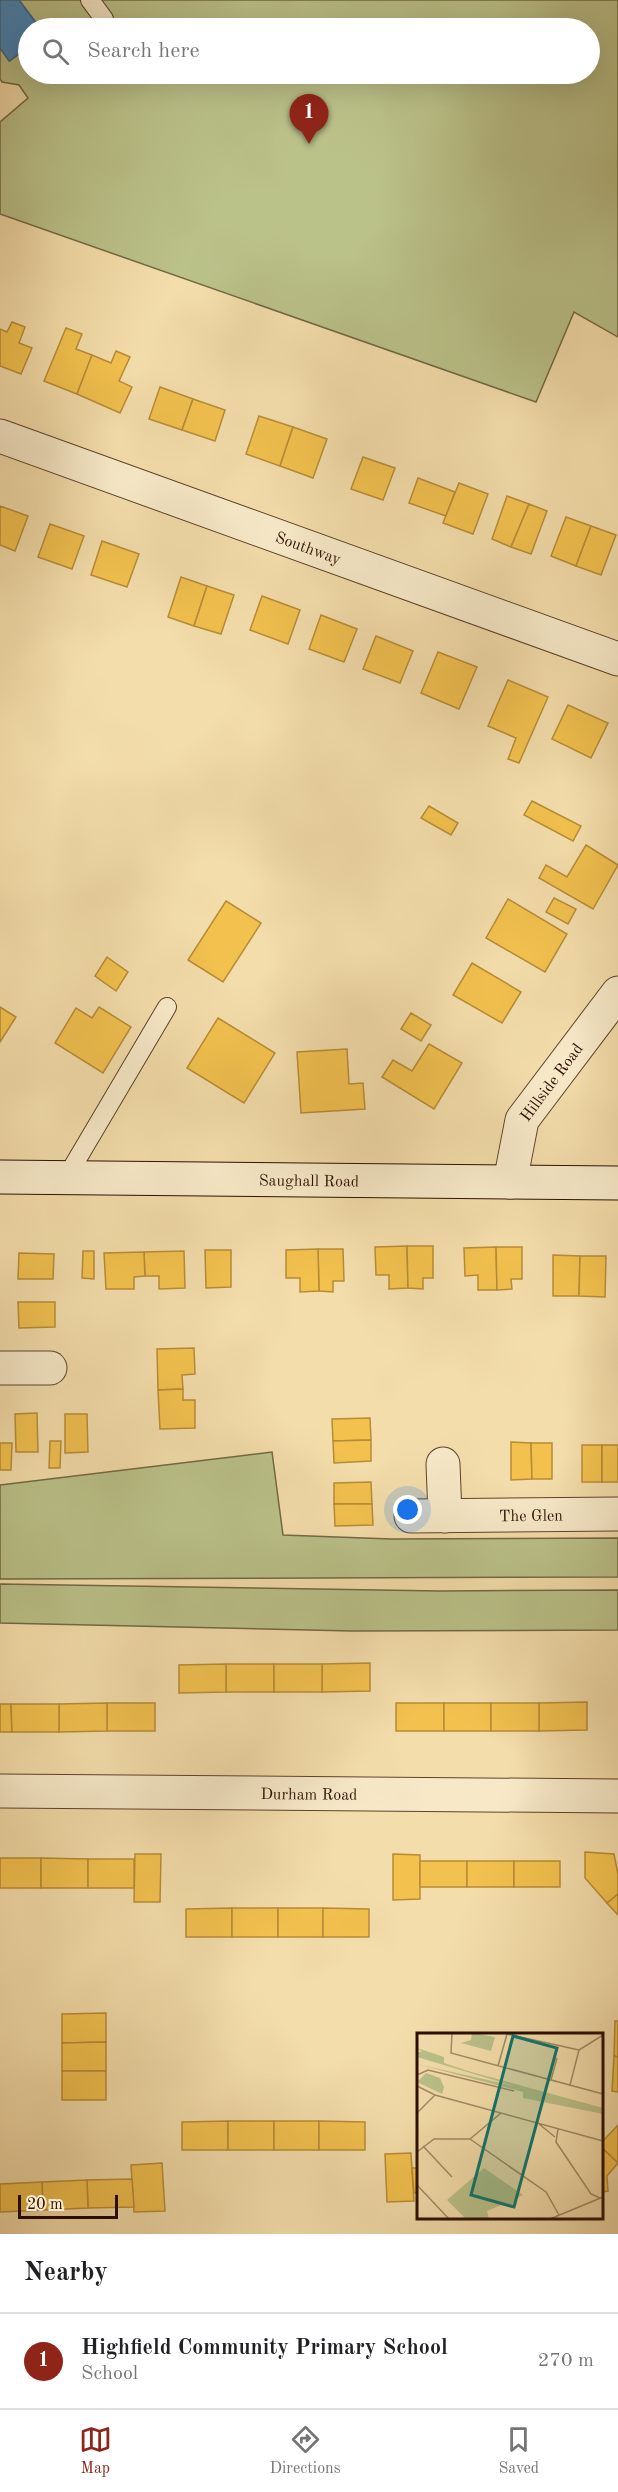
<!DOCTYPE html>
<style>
:root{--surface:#fff;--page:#f6f6f6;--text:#202124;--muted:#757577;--line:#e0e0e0;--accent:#8f2418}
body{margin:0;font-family:"Old Standard TT",serif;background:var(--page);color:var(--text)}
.scale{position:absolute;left:18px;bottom:15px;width:100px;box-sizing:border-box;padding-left:6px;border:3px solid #2c0f00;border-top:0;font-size:16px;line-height:21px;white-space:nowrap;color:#2c0f00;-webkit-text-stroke:4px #f7e9c8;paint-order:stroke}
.you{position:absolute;left:408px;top:1510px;width:21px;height:21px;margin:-15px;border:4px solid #fff;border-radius:50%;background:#1a73e8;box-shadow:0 0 0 9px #1a73e833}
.badge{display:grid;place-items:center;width:39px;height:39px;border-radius:50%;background:var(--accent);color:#fff;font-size:20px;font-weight:700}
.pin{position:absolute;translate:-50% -50px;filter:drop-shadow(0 2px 3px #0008)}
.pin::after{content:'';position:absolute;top:32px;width:21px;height:18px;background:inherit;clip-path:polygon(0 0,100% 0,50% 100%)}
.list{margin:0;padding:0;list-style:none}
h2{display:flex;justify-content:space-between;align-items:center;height:78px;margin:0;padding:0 24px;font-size:26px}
h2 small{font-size:20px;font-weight:400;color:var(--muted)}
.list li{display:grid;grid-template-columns:39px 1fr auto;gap:18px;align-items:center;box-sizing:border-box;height:96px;padding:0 24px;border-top:2px solid var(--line)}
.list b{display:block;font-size:22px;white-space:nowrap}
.list p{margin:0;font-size:20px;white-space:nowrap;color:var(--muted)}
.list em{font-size:20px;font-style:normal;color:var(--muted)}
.icon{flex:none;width:33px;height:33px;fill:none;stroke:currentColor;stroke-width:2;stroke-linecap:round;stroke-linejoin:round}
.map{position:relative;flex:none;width:618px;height:2234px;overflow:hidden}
.search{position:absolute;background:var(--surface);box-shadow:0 6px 24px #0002;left:18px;right:18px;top:18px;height:66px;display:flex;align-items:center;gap:15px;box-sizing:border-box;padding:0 21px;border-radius:33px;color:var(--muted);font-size:22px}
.sheet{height:174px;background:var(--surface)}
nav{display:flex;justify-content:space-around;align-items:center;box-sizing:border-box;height:84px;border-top:2px solid var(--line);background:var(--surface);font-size:16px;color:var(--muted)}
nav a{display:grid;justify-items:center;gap:3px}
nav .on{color:var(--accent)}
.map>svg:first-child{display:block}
</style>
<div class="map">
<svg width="618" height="2234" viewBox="0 0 618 2234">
<rect width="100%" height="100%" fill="#f3ddaa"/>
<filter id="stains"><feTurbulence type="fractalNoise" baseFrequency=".00333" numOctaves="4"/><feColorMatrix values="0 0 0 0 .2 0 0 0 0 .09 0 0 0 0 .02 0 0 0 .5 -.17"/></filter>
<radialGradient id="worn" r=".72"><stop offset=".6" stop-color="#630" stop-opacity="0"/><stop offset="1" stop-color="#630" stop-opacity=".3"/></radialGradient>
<g fill="#bac189" stroke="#736844" stroke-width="1.5">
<path d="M19 0H618V337L574 312 536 402 0 214V122L28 98 19 85 2 82 0 79V48L10 61 28 47V74H590V28H40Z"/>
<path d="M272 1452 283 1535 391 1539 618 1538V1577L0 1579V1485Z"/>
<path d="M0 1584 440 1591 618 1590V1630L352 1631 0 1623Z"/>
</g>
<g fill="#f2c14e" stroke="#b78c37" stroke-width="1.5">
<path d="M12 322 25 327 19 343 32 348 21 374 0 366V329L7 332Z"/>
<path d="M66 328 82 334 76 349 92 355 77 394 44 381Z"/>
<path d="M116 351 130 357 119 381 132 387 120 413 77 394 92 355 111 363Z"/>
<path d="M160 387 193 399 182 430 149 419Z"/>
<path d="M193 399 225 410 215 441 182 430Z"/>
<path d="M259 416 293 427 280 466 246 454Z"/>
<path d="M293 427 327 439 313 478 280 466Z"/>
<path d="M363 457 395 468 383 500 351 489Z"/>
<path d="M418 478 455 492 446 516 409 503Z"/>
<path d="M459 483 488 494 473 534 443 523Z"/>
<path d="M507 496 529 504 511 547 492 539Z"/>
<path d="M529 504 547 511 531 554 511 547Z"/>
<path d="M0 506 28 516 15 551 0 545Z"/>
<path d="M566 517 591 526 576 566 551 556Z"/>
<path d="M50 524 84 536 72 569 38 557Z"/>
<path d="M591 526 616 535 601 575 576 566Z"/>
<path d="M102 541 139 554 127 587 91 575Z"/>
<path d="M181 577 207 586 194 626 168 617Z"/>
<path d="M207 586 234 595 221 634 194 626Z"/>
<path d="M262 596 300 610 288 644 250 630Z"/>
<path d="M321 615 357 629 344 662 309 649Z"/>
<path d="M376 636 413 651 400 683 363 669Z"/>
<path d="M438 652 477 667 459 709 421 693Z"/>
<path d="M508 680 548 697 519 763 508 759 516 738 488 726Z"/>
<path d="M568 705 608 723 591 758 552 739Z"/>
<path d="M532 801 581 826 573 841 524 815Z"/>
<path d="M429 806 458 823 451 835 421 818Z"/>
<path d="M586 845 618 865 593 909 539 878 546 865 567 877Z"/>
<path d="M554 898 576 909 568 924 546 912Z"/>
<path d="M508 899 567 934 545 972 486 938Z"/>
<path d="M226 901 261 923 223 982 188 960Z"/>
<path d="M107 957 128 972 116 991 95 976Z"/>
<path d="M472 963 521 992 502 1023 453 995Z"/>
<path d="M0 1007 16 1017 0 1042Z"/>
<path d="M99 1007 131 1027 103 1073 55 1043 76 1008 92 1018Z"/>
<path d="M411 1013 431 1025 421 1041 401 1029Z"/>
<path d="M218 1018 275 1053 244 1103 187 1068Z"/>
<path d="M429 1044 462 1063 434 1109 382 1077 393 1060 412 1071Z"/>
<path d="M347 1049 349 1084 363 1083 365 1109 301 1113 297 1052Z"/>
<path d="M407 1246 408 1288 389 1289V1275H376L375 1247Z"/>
<path d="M407 1246H433V1278H423V1289L408 1288Z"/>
<path d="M496 1247 497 1290H478V1275L465 1276 464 1248Z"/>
<path d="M496 1247H522V1279H511L512 1289 497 1290Z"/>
<path d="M318 1249H343L344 1281H333V1292L319 1291Z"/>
<path d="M318 1249 319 1291 300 1292V1278H286V1250Z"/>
<path d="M205 1250H231V1287L206 1288Z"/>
<path d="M83 1251H94V1279L82 1278Z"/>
<path d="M184 1251 185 1288 159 1289V1276H145L144 1252Z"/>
<path d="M144 1252 145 1276 134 1277V1289H106L104 1253Z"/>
<path d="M19 1253 54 1254 53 1279H18Z"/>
<path d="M553 1255 580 1256 579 1296H553Z"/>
<path d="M580 1256H606L605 1297 579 1296Z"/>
<path d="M18 1302H55V1327L19 1328Z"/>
<path d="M194 1348 195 1374 182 1375 183 1389 158 1390 157 1349Z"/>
<path d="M183 1389V1400H195V1428L160 1429 158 1390Z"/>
<path d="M37 1413 38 1452H16L15 1414Z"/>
<path d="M65 1414H87L88 1452 65 1453Z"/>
<path d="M370 1418 371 1440 333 1441 332 1419Z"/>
<path d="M371 1440V1461L334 1463 333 1441Z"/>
<path d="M50 1441H61L60 1468H49Z"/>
<path d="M511 1442 531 1443 532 1479 511 1480Z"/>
<path d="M0 1443H12L11 1470H0Z"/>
<path d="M531 1443H552V1479H532Z"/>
<rect x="582" y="1445" width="20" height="37"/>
<rect x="602" y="1445" width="16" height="37"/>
<path d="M371 1482 372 1504H334V1483Z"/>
<path d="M334 1504H372L373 1525 335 1526Z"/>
<path d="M370 1663V1691L322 1692V1664Z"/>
<rect x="226" y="1664" width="48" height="28"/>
<path d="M226 1664V1692L179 1693V1665Z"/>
<rect x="274" y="1664" width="48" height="28"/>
<path d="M587 1702V1730L539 1731V1703Z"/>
<rect x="107" y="1703" width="48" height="28"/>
<path d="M107 1703V1731L59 1732V1704Z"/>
<rect x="396" y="1703" width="48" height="28"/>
<rect x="444" y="1703" width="47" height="28"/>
<rect x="491" y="1703" width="48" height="28"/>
<path d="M0 1704H11L12 1732H0Z"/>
<path d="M11 1704H59V1732H12Z"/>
<path d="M585 1852 614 1854 618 1874V1894L607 1903 585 1878Z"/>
<path d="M135 1854H161L160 1902H134Z"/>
<path d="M393 1854 420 1855V1899L393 1900Z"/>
<rect x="0" y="1858" width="41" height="30"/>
<path d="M41 1858 88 1859V1888H41Z"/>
<rect x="88" y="1859" width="46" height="29"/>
<rect x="420" y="1861" width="47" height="26"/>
<rect x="467" y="1861" width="47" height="26"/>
<rect x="514" y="1861" width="46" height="26"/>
<path d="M618 1894V1915L607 1903Z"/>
<path d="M232 1908V1937H186V1909Z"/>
<rect x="232" y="1908" width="46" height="29"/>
<rect x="278" y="1908" width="45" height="29"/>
<path d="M323 1908 369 1909V1937H323Z"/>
<path d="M106 2013V2042L62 2043V2014Z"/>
<path d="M615 2021H618V2057L614 2056Z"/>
<path d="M106 2042V2071H62V2043Z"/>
<path d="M614 2056 618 2057V2092L612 2091Z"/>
<rect x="62" y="2071" width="44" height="29"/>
<path d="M228 2121V2150H182V2122Z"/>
<rect x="228" y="2121" width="46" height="29"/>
<rect x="274" y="2121" width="45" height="29"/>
<path d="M319 2121 365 2122V2150H319Z"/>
<path d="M618 2125V2163L602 2148V2142Z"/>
<path d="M602 2148 618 2163 607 2176 608 2191 602 2192Z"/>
<path d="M411 2153 414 2201 387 2202 385 2154Z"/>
<path d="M162 2163 165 2211 134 2212 131 2165Z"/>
<path d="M412 2168H418V2193H414Z"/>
<path d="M132 2179 134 2207 88 2208 87 2180Z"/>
<path d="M87 2180 88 2208 43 2210 42 2182Z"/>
<path d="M42 2182 43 2210 0 2212V2184Z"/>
</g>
<path fill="#3f88c5" stroke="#39648a" stroke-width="1.5" d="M0 0H19L40 28H28V47L9 61 0 48Z"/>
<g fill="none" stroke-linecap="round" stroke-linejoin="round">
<g stroke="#5e422a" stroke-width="20">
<g id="lane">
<path d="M90 0 104 19"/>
<path d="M66 1178 167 1007"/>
</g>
</g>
<g stroke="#5e422a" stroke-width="35">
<g id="street">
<path id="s1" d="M0 436 618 659"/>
<path id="s2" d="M510 1182 522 1120 618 993"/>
<path d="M0 1368H50"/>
<path d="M443 1464 445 1516"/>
<path id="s3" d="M411 1516 618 1514"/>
<path id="s4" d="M0 1791 618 1796"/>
</g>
</g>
<g stroke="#2c0f00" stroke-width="35">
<g id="secondary">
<path id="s5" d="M0 1177 618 1183"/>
</g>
</g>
<use href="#lane" stroke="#f7e9c8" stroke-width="18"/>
<use href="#street" stroke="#f7e9c8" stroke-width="33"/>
<use href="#secondary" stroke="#f7e9c8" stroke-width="33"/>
</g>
<g text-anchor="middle" stroke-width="6" stroke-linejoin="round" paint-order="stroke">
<g font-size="16" fill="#2c0f00" stroke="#f7e9c8">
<text dy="6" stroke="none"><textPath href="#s1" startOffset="328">Southway</textPath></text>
<text dy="6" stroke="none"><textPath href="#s2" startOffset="111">Hillside Road</textPath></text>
<text dy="6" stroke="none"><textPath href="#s5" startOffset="309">Saughall Road</textPath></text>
<text dy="6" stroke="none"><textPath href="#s3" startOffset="120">The Glen</textPath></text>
<text dy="6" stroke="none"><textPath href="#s4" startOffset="309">Durham Road</textPath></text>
</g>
</g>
<g transform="translate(417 2033)">
<rect width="186" height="186" fill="#f3ddaa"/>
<path d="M55 0 78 4 74 18 44 10 54 7ZM0 15 27 24V30L51 38 186 75V81L106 65V59L0 31 97 53 0 24V19H5ZM9 40 23 45 27 54 25 61 0 49ZM67 135 106 162 98 166 100 172 95 170 97 175 84 172 70 178 72 186H49L30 167Z" fill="#bac189"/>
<path fill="none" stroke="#a38b66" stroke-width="1.5" d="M35 0 34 20 186 61M90 1 162 17M81 33 90 1M0 42 11 37 97 58M134 47 140 25M153 52 162 17 186 2M0 53 18 62 186 108M0 80 18 62M122 91 138 104M141 96 139 109 174 161 183 165M53 106 129 159 142 182M6 113 35 144M0 119 17 106H53L84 80M0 152 32 186M133 186 186 164"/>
<path fill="#0f766e" fill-opacity="0.15" stroke="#0f766e" stroke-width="3" d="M96 3 140 15 97 174 54 162Z"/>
<rect width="186" height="186" fill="none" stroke="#2c0f00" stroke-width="3"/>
</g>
<rect width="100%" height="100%" filter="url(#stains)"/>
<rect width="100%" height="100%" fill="url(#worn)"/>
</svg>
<div class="scale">20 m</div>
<div class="you"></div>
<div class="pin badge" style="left:309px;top:144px">1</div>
<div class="search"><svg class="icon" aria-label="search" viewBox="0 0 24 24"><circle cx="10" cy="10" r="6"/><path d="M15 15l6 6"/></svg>Search here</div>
</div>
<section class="sheet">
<h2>Nearby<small></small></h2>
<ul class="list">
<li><span class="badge">1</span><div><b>Highfield Community Primary School</b><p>School</p></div><em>270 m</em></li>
</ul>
</section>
<nav>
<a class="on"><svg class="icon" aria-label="map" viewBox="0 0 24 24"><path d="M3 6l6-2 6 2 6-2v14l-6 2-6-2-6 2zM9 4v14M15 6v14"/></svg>Map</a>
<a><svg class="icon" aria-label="directions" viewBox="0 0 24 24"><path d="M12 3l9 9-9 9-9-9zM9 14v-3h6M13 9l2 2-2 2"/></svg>Directions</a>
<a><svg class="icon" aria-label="saved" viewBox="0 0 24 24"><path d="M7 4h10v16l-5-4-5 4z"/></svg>Saved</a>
</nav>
